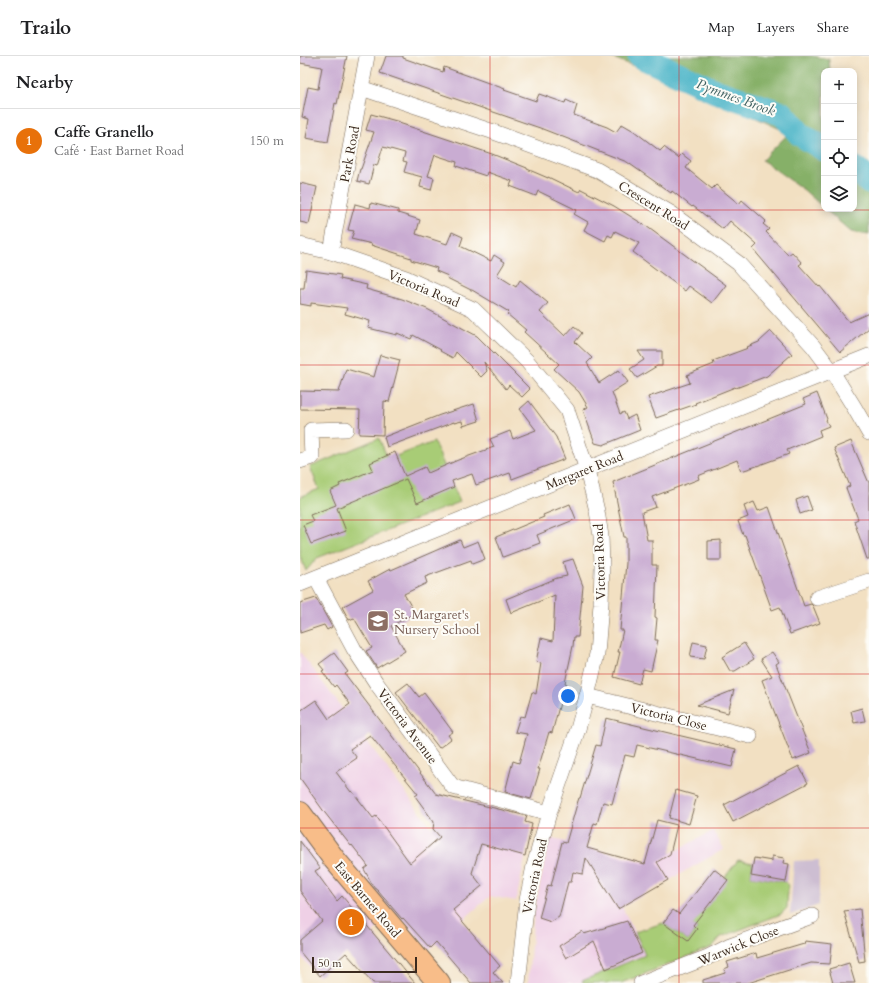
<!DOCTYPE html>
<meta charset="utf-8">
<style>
:root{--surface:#fff;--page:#f6f6f6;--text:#202124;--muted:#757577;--line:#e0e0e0;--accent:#0f766e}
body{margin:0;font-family:Cardo,serif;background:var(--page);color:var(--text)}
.controls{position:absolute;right:12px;top:12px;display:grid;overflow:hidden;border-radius:8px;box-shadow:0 2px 10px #0003}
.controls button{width:36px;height:36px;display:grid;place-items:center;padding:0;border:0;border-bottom:1px solid var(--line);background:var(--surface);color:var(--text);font:20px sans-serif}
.scale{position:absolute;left:12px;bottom:10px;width:105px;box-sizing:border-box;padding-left:4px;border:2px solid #3b2a1e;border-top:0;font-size:11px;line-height:14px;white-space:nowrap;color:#3b2a1e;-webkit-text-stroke:3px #fdfcf7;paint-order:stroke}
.you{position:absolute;left:268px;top:640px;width:14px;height:14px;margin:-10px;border:3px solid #fff;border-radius:50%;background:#1a73e8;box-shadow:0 0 0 6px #1a73e833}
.badge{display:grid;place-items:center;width:26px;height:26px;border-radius:50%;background:var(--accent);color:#fff;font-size:13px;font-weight:700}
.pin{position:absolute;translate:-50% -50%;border:2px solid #fff;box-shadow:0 1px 4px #0006}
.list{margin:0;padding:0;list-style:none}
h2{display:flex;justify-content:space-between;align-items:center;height:52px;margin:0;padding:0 16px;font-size:17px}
h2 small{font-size:13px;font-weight:400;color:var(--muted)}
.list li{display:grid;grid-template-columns:26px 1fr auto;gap:12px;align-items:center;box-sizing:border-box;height:64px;padding:0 16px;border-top:1px solid var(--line)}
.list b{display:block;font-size:15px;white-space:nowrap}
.list p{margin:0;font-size:13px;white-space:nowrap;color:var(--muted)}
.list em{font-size:13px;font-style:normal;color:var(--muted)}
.icon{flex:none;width:22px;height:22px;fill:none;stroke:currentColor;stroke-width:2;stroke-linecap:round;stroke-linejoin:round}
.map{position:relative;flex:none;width:569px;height:927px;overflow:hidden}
header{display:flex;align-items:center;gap:24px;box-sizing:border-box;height:56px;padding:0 20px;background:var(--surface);border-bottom:1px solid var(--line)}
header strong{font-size:19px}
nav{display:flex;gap:22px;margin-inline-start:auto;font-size:14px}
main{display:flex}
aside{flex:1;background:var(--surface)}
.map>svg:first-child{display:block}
</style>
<header>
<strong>Trailo</strong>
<nav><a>Map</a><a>Layers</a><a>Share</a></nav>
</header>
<main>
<aside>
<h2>Nearby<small></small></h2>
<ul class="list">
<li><span class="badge" style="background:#e8710a">1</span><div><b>Caffe Granello</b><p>Café · East Barnet Road</p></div><em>150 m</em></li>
</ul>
</aside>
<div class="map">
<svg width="569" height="927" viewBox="0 0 569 927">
<rect width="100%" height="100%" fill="#fdfcf7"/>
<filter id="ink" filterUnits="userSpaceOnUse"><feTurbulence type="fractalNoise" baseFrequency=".025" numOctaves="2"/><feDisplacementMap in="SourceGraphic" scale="8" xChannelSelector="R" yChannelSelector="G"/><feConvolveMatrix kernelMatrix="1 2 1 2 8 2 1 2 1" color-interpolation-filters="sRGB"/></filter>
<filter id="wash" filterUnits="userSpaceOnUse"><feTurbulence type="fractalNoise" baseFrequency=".012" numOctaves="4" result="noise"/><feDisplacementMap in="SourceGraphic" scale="16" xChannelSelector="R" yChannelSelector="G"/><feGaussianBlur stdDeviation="0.9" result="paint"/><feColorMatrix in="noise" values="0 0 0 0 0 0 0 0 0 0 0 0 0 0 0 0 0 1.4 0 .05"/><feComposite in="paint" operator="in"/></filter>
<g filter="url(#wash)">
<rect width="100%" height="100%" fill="#f2e0c2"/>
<g fill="#efd0e6">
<path d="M0 596 132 772 135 765 228 788 216 845 190 840 129 894 96 857 18 921 0 899Z"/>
<path d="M413 775 424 793 322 851 335 876 345 899 282 925 283 927H228L234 857 250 782 352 807Z"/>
</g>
<path fill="#cdbed2" d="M519 804V849L490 859 494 805Z"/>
<g fill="#a8cc76" stroke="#727b4a">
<path d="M79 382 88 403 134 386 160 446 17 502 6 515 0 500V441L19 433 10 411Z"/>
<path d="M438 804 453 807 451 820 486 826 488 830 487 852 481 858 421 881 412 891 321 927H283L282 925 345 899 335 876 363 867 388 885 397 873 391 868 427 824 425 821Z"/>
</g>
<g fill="#86b067" stroke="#606d42">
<path d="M308 0H512L529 3 530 15H524V152L504 134 462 104 489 77 400 36Z"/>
<path d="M554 105 569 107V179L551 176 525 153H554Z"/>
</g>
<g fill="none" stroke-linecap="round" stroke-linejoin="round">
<g stroke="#49b4c7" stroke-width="25">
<path d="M340 0 415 35 483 58 500 78 524 93"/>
<path d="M554 112 560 116 569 126"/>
</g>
</g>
<g id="blocks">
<g fill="#c9acd2" fill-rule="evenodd">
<path d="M0 0H47L37 48 35 47 28 86 6 82 9 63 2 61 8 31 18 33 22 11 0 7Z"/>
<path d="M86 0H103V2L143 16 144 11 205 33 204 34 236 45 239 38 265 47 266 44 277 49 274 59 307 71 316 76 322 68 334 75 360 95 364 91 378 102 382 98 391 105 386 112 412 133 416 129 439 148 442 144 466 165 463 168 469 173 466 176 488 199 492 196 502 207 499 209 519 231 520 230 549 266 569 257V272L540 296 453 193 457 189 430 165 423 173 393 150 392 151 372 135 371 137 327 106 240 72 80 17Z"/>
<path d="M71 58 100 66 99 67 192 98 227 112V113L248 122V121L279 136 281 133 314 150 346 170 426 229 412 247 389 230 385 235 333 196 339 187 315 175 312 181 308 179 305 185 284 174 288 166 274 158 277 154 238 135 236 140 210 130 212 125 187 116 186 120 156 110 157 106 135 99 128 120 134 122 131 134 120 131 122 121 104 116 107 106 103 105 105 97 83 91 77 110 74 109 69 128 57 125 60 113H61L74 76 66 74Z"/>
<path d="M0 127 17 131 9 168 0 166Z"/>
<path d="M71 147 98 154V157L120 164 116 178 147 188 152 176 163 181 160 190 191 205 194 199 205 206 197 219 216 231 220 224 248 247 240 256 265 280 274 270 282 277 275 286 292 302 287 307 299 327 319 314 328 326 312 336 320 358 324 356 327 363 335 359 340 374 303 389 295 387 283 354 288 351 279 336 254 313 259 308 224 276 226 274 207 258 209 256 172 234H171L147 222 148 220 136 215 137 212 111 204V202L71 189 72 188 51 183 54 175 48 174 55 148 70 152Z"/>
<path d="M6 214 41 219 40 223 67 229 66 233 102 243 127 253 177 280 230 333 222 341 209 329 206 333 184 306 187 315 181 321 156 296 153 302 140 295 141 294 113 279 111 283 97 277V279L68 272 70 265 45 258 47 252 11 247V250L0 248V232H4Z"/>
<path d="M471 275 492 298 467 320 436 332 435 331 395 347 396 348 356 362 348 341 390 327 387 319 414 308 413 305 448 292 447 291 459 286Z"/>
<path d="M338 295H362V310H357L337 322 330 313 344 304Z"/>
<path d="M80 299 100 304 89 346 84 345 83 379 59 378 60 354 0 353V335L39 336 46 313 74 321Z"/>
<path d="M517 337 527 363 526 364 529 370 519 374 521 380 487 394 489 398 454 411 441 415 437 404 398 420 399 423 394 425 352 441 356 451 342 456 347 484H352V509H357L355 561 357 562 355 584H358L351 615 343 613 339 628 314 621 320 596H318L323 574H320L326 507V481H324L313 426 506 348 503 343Z"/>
<path d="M229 345 256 381 265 403 212 423 210 417 176 429 172 418 152 425 154 431 117 447 106 423 37 452 46 475 11 488 3 469 13 465 10 459 36 449 30 435 40 430 39 428 73 414 70 407 95 396 105 420 125 411 128 417 158 404 194 391 190 383 210 375 213 383 236 374 220 353Z"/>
<path d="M174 348 179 365 163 370 162 365 154 367V366L87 391 84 381 140 359Z"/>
<path d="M551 385 569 427V503H567L554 465 558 463 546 432 550 430 534 392Z"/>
<path d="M507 440 512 454 500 458 496 444Z"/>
<path d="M454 446 458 455 469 451 504 550 511 548 513 550 520 567 490 578 480 551 472 554 445 479H443L438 465 448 461 444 450Z"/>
<path d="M270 448 276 463 237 479 240 487 203 501 196 481 244 461 243 459Z"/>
<path d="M160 484 163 491 178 485 185 503 172 508 171 504 125 521 127 527 104 538 115 557 91 570 105 595 77 612 66 595 72 592 54 562 49 564 42 551 73 534 68 525 90 513 91 514Z"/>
<path d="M421 484V504H408V485Z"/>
<path d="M273 503 283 530 278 581H274L273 590 265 627 267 628 264 643H261L252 677 249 676 238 713H240L231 743 205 736 213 705 219 707 227 678 215 676 220 660 225 661 232 636 236 638 241 607 236 606 241 582 253 585 255 539 211 557 206 543 257 522 267 520 263 506Z"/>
<path d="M16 542 32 571 27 574 24 569 0 577V547Z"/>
<path d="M393 586 407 589 404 603 390 601Z"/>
<path d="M444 587 454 603 435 615H430L422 601Z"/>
<path d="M472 596 479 606 476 608 511 697 493 704 462 624 472 620 461 603Z"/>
<path d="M34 597 48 616 45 618 136 738 227 760 225 766 232 768 225 800 181 788 172 817 182 830 153 854 200 910 193 916 203 927H171L136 886 130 892 103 862 102 863 72 828 64 813 68 810 52 789 51 790 25 757 0 722V655L16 644 29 663 50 648 36 629 34 631 22 615 24 614 19 608ZM70 679 118 738 115 740 134 766 133 773 140 781 110 807 76 760 73 762 52 735 51 736 36 716 57 702 50 693Z"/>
<path d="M108 627 119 641 124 637 153 676 148 679 151 683 139 692 96 636Z"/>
<path d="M434 634 428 657 397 649Z"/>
<path d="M562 652 565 665 554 667 551 655Z"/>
<path d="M306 662 436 693 432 711 337 689 334 701 325 699 312 748 303 746 297 768 294 767 287 792 345 808 357 764 377 769 370 798 357 806 368 824 318 853 286 802 283 818 273 816 271 826H268L259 861 251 866 239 862 248 829 251 830 262 786 266 787 277 748 279 742H280L296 689 300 690Z"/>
<path d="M499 710 508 727 433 766 424 749Z"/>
<path d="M376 734 397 740 389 768 369 762Z"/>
<path d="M0 785 20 812 15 815 37 845 42 840 115 927H73L46 897 20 920 0 896V884L22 865 0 835Z"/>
<path d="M472 800 484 802 483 807 489 808 486 826 451 820 454 802 472 805Z"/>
<path d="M414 813 428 824 393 869 397 873 388 885 363 867 373 854 379 858Z"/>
<path d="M560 853 565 905 559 906 544 855Z"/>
<path d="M327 865 342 897 306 913 294 885 266 902 259 890 282 875 284 878Z"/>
<path d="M505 885 532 888 530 908 511 907 448 927H403V924L425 917 424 913 429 911 427 906 456 897 457 902 504 888Z"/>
<path d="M549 907 555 927H533L529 913Z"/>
</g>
</g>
</g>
<g filter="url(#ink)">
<use href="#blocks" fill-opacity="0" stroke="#7b6a57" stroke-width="1"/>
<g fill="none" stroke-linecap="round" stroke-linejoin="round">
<g stroke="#7b6a57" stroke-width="16">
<g id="street">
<path d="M61 32 191 75 297 114 372 158 438 207 513 290 531 314 554 351 569 377"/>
<path d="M0 189 31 196 106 222 173 253 227 305 267 354 287 414 297 455 301 480 302 510 301 548 297 598 287 640 278 673 249 757 234 810 227 844 218 927"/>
<path d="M31 196 67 0"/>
<path d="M0 405 12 401 11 374 46 373"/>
<path d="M16 522 54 593 77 628 153 731 249 757"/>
<path d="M0 528 569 300"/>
<path d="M517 542 569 525"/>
<path d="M287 640 450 680"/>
<path d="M341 927 408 901 430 890 512 860"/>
</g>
</g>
<g stroke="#7b6a57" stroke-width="24">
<path id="primary" d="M0 757 34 803 139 927"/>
</g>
<use href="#street" stroke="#fff" stroke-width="15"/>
<use href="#primary" stroke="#f8bd89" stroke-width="22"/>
</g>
</g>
<path fill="none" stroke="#d62828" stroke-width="1" stroke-opacity="0.55" d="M190 0V927M379 0V927M0 154H569M0 309H569M0 464H569M0 618H569M0 772H569"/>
<defs>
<g id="school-square" transform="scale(1.15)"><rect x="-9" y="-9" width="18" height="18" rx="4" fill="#8d6e63" stroke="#fdfcf7"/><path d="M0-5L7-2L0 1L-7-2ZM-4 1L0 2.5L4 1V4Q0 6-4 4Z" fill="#fff"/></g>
</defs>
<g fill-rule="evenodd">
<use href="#school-square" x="78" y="565"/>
</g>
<g text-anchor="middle" stroke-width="4" stroke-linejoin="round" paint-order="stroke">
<g font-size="13" fill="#3b2a1e" stroke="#fdfcf7">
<text transform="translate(49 98) rotate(-79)" y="5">Park Road</text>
<text transform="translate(354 149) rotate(32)" y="5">Crescent Road</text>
<text transform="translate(124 232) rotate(23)" y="5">Victoria Road</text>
<text transform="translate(284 414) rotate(-22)" y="5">Margaret Road</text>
<text transform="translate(299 506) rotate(-92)" y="5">Victoria Road</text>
<text transform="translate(369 660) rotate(14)" y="5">Victoria Close</text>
<text transform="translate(108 670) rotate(53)" y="5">Victoria Avenue</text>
<text transform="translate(234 820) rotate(-78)" y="5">Victoria Road</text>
<text transform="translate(68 843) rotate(50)" y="5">East Barnet Road</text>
<text transform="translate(438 889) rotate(-22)" y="5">Warwick Close</text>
</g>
<g font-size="13" fill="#785e54" stroke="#fdfcf7" text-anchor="start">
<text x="94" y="563">St. Margaret's<tspan x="94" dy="15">Nursery School</tspan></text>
</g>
<g font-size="14" font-style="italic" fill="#416162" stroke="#fdfcf7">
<text transform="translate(436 41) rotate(20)" y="5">Pymmes Brook</text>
</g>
</g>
</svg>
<div class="controls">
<button>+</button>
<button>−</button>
<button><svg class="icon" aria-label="locate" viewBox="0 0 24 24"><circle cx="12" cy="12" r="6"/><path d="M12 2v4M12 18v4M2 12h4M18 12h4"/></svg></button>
<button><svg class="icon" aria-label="layers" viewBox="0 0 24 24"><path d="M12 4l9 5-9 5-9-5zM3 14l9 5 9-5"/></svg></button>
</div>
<div class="scale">50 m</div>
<div class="you"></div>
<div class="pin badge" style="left:51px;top:866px;background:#e8710a">1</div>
</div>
</main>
